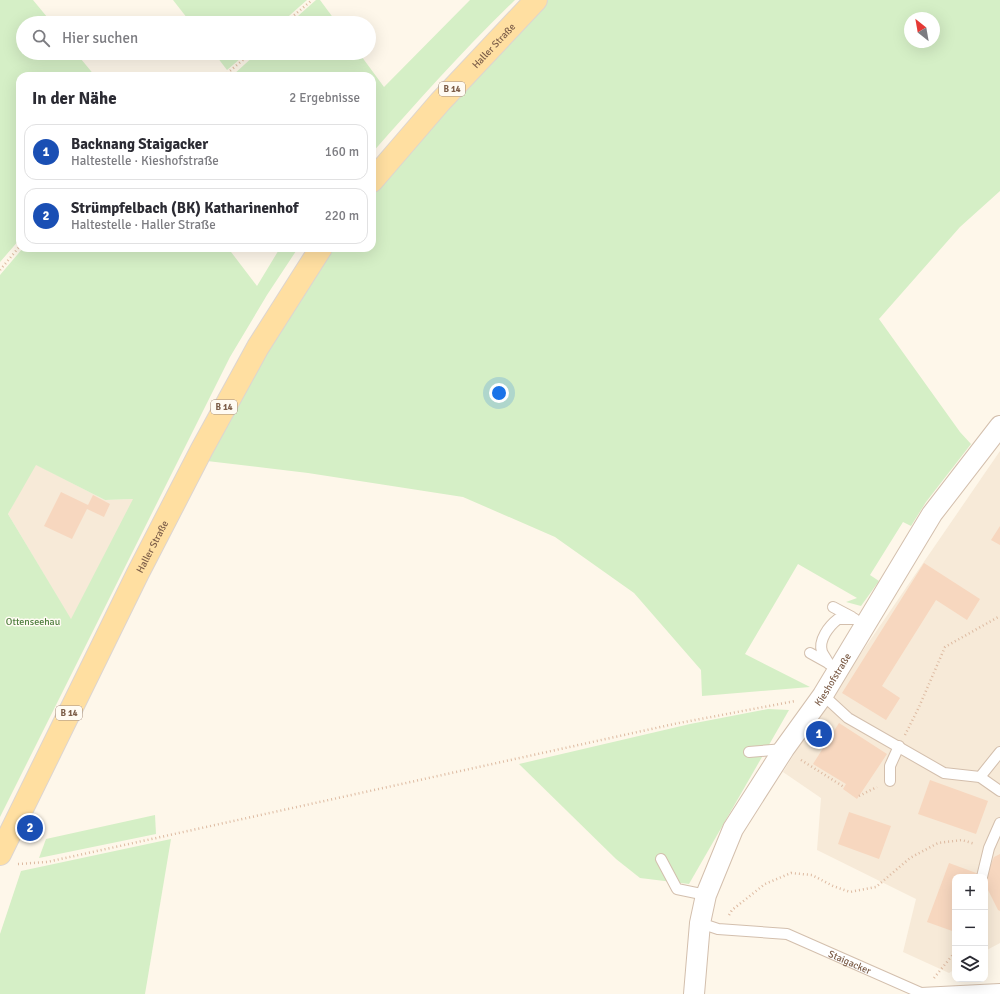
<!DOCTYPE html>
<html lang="de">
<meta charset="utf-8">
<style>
:root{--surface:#fff;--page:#f2f2f3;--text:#2b2b33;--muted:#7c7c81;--line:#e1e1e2;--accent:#854a3b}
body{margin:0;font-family:Signika,sans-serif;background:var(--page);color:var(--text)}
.controls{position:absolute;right:12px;bottom:12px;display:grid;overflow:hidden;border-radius:8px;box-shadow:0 4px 16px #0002}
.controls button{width:36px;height:36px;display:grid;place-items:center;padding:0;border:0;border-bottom:1px solid var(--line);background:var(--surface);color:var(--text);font:20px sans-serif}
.compass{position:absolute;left:904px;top:12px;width:36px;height:36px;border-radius:50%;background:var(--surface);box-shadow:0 4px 16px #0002;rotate:329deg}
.you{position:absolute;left:499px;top:393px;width:14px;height:14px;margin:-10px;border:3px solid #fff;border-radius:50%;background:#1a73e8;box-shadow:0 0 0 6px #1a73e833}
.badge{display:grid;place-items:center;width:26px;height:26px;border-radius:50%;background:var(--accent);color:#fff;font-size:13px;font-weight:700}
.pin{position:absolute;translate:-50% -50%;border:2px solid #fff;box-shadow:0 1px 4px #0006}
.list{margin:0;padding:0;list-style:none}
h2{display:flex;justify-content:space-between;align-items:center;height:52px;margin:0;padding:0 16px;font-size:17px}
h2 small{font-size:13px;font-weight:400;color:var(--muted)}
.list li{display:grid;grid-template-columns:26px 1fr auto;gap:12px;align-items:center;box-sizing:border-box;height:56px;margin:0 8px 8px;padding:0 8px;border:1px solid var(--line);border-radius:12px}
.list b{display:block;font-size:15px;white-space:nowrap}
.list p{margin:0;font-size:13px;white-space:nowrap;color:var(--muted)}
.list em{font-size:13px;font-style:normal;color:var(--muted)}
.icon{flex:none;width:22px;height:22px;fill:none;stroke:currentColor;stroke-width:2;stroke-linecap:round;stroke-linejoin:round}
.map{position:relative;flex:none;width:1000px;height:994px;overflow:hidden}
.search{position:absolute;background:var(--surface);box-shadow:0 4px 16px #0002;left:16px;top:16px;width:360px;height:44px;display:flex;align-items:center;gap:10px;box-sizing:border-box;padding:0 14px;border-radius:22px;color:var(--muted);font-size:15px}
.panel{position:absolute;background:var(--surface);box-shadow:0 4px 16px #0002;left:16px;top:72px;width:360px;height:180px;border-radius:12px}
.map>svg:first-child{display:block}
</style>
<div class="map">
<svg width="1000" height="994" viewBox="0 0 1000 994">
<rect width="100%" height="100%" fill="#fef7ea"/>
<g fill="#f7ead8">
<path d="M1000 451V943L985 951V877H955V969L949 973 903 952 916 899 817 850 821 798 783 772 814 722Z"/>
<path d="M35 464 105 500 134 499 71 620 8 514Z"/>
</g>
<g fill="#d5efc6" fill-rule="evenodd">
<path d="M0 0H33L52 23H23V53H76L95 76H20V239L0 262Z"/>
<path d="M173 0H307L281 23H191Z"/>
<path d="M316 0H320L337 23H290Z"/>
<path d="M470 0H515C465 48 418 101 372 153V76H234L233 75 257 53H359L384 87Z"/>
<path d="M548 0H1000V191L960 227 879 319 960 432 971 444 926 502 911 526 903 522 870 575 879 581 861 606 846 602 857 598 798 564 745 654 810 687 702 696 701 670 634 593 555 537 463 497 308 473 207 461 291 309 333 248H372V196L503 47ZM910 18H934V42H910Z"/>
<path d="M214 53H247L227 70Z"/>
<path d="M23 248H228L257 286 280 248H298L267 295 230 357 0 817V275ZM36 465 105 500 133 499 71 619 8 514Z"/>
<path d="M768 709 789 710 689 884 640 878 616 859 519 764 690 724Z"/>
<path d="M155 815 156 834 39 858 46 839Z"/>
<path d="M171 839 145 994H0V934L21 871Z"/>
</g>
<g fill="#f7d7bf">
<path d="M61 492 88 505 93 495 110 504 104 517 87 509 72 539 44 526Z"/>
<path d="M1000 526V545L991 540Z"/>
<path d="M924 563 980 599 967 620 936 600 882 686 900 698 886 720 842 693Z"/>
<path d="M839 723 887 754 857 799 843 789 846 784 813 764Z"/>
<path d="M930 780 988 801 976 834 918 814Z"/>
<path d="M849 812 891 826 879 859 838 844Z"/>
<path d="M1000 854V911L998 910 985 884V879L994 857Z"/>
<path d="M949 863 979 874 977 877H955V932L927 922Z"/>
</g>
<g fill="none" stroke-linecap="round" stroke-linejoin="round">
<g stroke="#d3bfad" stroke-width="12">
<g id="service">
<path d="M833 607 852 617"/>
<path d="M810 653 828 663"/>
<path d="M829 664C827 660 824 656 822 652 818 640 829 626 838 619H855"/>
<path d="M823 695 848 718 944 773 980 777 1000 791"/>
<path d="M749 752 784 749"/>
<path d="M980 777 1000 752"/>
<path d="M890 781V766L899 746"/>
<path d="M661 859 677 889 706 895"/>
<path d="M982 877 989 848 1000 823"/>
<path id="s1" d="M700 923 718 929 787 934 921 993 1000 989"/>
</g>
</g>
<g stroke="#d3bfad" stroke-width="22">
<g id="minor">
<path id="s2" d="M694 994 700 923 706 895 733 829 784 749 823 695 932 514 1000 426"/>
</g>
</g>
<g stroke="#ddd5d0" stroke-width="24">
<g id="primary">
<path id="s3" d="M372 181 440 102 536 0"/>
<path id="s4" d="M0 854 138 573 202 449 258 347 321 248"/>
</g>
</g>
<g stroke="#ddbaa1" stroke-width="2.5" stroke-dasharray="1 3" stroke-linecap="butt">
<path d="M285 23 312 0"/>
<path d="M224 76 251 53"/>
<path d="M0 270 20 246"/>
<path d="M905 735 919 707 945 647 1000 616"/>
<path d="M801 760 844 787"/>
<path d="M859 796 877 787"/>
<path d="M18 864 47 862 674 724 795 701"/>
<path d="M729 915 732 910 765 884 791 873 812 875 833 886 850 892 876 887 910 858 938 843 962 840 975 844"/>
<path d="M934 978 955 952"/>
</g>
<use href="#service" stroke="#fff" stroke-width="10"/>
<use href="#minor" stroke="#fff" stroke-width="20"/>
<use href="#primary" stroke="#ffdfa1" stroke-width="22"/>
</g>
<g text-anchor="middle" stroke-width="3" stroke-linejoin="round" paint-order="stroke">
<g fill="#fffbf3" stroke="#a48d7c" stroke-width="1">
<rect x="439" y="82" width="26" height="14" rx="3"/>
<rect x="211" y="400" width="26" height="14" rx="3"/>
<rect x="56" y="706" width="26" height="14" rx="3"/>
</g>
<g font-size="9" font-weight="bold" fill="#7d5e49">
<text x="452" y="92">B 14</text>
<text x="224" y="410">B 14</text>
<text x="69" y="716">B 14</text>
</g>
<g font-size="10" fill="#7d5e49" stroke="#fffbf3">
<text dy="4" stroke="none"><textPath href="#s3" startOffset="182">Haller Straße</textPath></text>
<text dy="4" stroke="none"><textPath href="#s4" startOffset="343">Haller Straße</textPath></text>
<text dy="4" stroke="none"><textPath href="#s2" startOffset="351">Kieshofstraße</textPath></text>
<text dy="4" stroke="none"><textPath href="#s1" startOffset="157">Staigacker</textPath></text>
</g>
<g font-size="10" fill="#4e7e3d" stroke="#fffbf3">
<text x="33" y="625">Ottenseehau</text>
</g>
</g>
</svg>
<div class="controls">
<button>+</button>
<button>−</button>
<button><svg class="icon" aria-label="layers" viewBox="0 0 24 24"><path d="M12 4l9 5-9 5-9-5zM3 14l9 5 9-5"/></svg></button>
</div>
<svg class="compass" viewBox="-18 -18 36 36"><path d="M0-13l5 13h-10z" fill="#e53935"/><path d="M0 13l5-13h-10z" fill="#7c7c81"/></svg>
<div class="you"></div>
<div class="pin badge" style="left:819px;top:734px;background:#1a4fb4">1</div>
<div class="pin badge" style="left:30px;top:828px;background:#1a4fb4">2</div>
<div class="search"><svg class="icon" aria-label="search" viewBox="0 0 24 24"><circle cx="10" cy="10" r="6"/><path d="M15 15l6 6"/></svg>Hier suchen</div>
<section class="panel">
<h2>In der Nähe<small>2 Ergebnisse</small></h2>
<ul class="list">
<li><span class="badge" style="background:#1a4fb4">1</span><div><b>Backnang Staigacker</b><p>Haltestelle · Kieshofstraße</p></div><em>160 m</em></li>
<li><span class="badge" style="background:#1a4fb4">2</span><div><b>Strümpfelbach (BK) Katharinenhof</b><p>Haltestelle · Haller Straße</p></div><em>220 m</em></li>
</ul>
</section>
</div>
